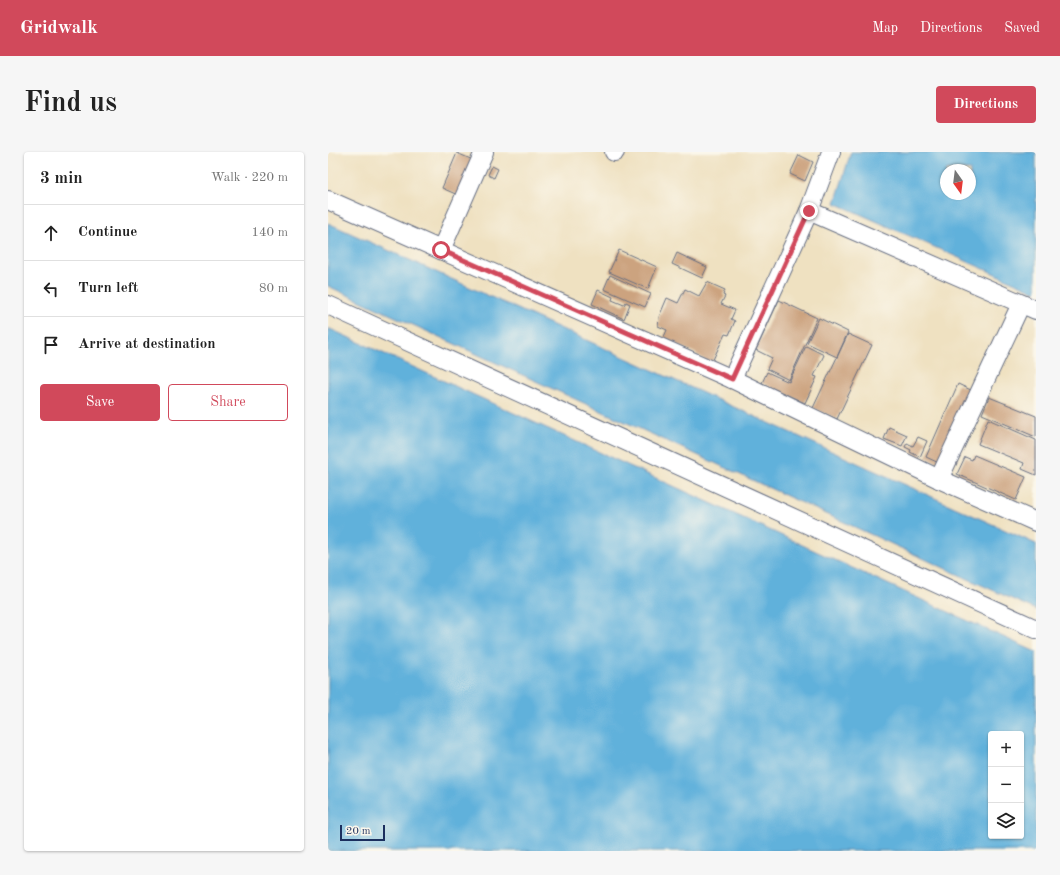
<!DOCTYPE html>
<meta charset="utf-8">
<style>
:root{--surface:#fff;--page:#f6f6f6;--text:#222;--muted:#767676;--line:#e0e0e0;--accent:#d1495b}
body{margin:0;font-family:"Old Standard TT",serif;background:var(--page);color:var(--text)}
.controls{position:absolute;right:12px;bottom:12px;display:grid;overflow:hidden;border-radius:4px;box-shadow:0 1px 3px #0004}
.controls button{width:36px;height:36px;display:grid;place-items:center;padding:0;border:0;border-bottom:1px solid var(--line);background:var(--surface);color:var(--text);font:20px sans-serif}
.compass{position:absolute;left:612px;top:12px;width:36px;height:36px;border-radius:50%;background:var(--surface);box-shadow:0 1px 3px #0004;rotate:166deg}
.scale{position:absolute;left:12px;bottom:10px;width:45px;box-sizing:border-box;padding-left:4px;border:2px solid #1b2f5e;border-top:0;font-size:11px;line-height:14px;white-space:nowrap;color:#1b2f5e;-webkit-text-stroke:3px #fbf7ec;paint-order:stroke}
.stop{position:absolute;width:12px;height:12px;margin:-9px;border:3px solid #d1495b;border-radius:50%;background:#fff}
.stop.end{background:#d1495b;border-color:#fff;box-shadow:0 1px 4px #0008}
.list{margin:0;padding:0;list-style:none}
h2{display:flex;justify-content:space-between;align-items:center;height:52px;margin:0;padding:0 16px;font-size:17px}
h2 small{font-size:13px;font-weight:400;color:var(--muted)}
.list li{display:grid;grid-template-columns:26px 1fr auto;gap:12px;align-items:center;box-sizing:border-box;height:56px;padding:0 16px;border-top:1px solid var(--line)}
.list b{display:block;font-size:15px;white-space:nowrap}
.list em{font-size:13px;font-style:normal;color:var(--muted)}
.actions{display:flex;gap:8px;padding:12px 16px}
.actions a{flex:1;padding:9px 0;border:1px solid var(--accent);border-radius:4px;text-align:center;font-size:14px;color:var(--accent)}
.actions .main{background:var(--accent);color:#fff}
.icon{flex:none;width:22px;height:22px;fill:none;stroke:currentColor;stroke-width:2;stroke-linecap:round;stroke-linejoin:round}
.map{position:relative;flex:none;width:708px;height:699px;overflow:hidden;border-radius:4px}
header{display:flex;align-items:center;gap:24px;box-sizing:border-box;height:56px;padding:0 20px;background:var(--accent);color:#fff}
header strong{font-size:19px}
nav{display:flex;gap:22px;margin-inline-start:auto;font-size:14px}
.intro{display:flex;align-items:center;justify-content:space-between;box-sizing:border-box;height:96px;padding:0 24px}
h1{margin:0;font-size:28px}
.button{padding:10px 18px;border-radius:4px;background:var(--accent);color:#fff;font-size:14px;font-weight:700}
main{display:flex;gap:24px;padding:0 24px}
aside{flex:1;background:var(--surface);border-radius:4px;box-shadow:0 1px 3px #0004}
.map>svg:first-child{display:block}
</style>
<header>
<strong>Gridwalk</strong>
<nav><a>Map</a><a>Directions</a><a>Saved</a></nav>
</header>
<div class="intro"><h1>Find us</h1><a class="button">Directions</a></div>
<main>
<aside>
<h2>3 min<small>Walk · 220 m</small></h2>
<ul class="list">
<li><svg class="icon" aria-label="ahead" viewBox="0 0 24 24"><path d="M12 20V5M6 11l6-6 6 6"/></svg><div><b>Continue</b></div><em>140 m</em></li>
<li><svg class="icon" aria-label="left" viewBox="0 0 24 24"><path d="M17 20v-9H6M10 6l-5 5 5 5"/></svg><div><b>Turn left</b></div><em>80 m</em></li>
<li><svg class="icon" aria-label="arrive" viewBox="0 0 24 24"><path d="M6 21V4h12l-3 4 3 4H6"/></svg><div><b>Arrive at destination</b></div></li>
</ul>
<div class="actions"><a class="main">Save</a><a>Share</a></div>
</aside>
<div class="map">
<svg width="708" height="699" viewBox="0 0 708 699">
<rect width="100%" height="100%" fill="#fbf7ec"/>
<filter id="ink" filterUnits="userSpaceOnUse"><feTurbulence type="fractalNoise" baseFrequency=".025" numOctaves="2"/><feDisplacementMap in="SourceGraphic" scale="8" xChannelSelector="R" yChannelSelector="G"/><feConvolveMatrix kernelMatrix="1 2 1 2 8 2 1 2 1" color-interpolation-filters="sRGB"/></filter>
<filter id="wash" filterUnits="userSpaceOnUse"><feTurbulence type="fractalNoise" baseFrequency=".012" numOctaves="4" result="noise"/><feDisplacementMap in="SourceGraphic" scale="16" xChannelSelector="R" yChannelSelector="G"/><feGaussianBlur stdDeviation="0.9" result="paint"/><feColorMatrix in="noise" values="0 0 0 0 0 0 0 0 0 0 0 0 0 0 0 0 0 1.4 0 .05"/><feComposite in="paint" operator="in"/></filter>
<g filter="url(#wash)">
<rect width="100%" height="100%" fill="#efe1c1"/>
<g fill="#60b1db" stroke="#3e709c" fill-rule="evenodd">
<path d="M523 0H708V140L507 51ZM618 18H642V42H618Z"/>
<path d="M0 71 708 392V458L0 134Z"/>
<path d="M0 176 708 500V699H0ZM663 582H693V684H663Z"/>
</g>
<g id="blocks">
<g fill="#cca37f">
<path d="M129 1 147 9 132 44 114 36Z"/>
<path d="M471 3 485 10 477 29 462 22Z"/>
<path d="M164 14 170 17 166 26 160 23Z"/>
<path d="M291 98 329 115 320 137 281 120Z"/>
<path d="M349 101 379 115 374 126 344 112Z"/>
<path d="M282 123 323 142 317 155 276 137Z"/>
<path d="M379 130 397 138 395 143 397 144 393 152 407 158 403 167 407 169 401 183 397 182 383 212 367 201 335 187 339 178 330 174 331 165 339 146 350 151 357 137 371 144Z"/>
<path d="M270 138 285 145 284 148 296 153 298 150 302 152 296 167 264 152Z"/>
<path d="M451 148 489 166 461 228 439 217 444 206 428 198Z"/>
<path d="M491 166 520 180 509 205 479 191Z"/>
<path d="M520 182 544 193 509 267 485 256Z"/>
<path d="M478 194 496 203 486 224 489 225 477 251 434 231 439 220 461 230Z"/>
<path d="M630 232 645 239 613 312 598 305Z"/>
<path d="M661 245 708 264V285L654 262Z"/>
<path d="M660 267 708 288V323L694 317 696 311 650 292Z"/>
<path d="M561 275 579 283 574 294 556 287Z"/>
<path d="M590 285 599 289 592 305 582 300 583 298 577 295 579 291 585 294Z"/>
<path d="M646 303 698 325 688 348 629 322 637 305 644 308Z"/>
</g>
</g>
</g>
<g filter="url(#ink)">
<use href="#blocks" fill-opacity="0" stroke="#656d81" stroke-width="1"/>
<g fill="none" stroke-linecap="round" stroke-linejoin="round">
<g stroke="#656d81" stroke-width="20">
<g id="minor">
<path d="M286 0H287"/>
<path d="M0 48 404 227 611 327 708 370"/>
<path d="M481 59 708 158"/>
<path d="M113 98 156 0"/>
<path d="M0 153 708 477"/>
<path d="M404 227 481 59 503 0"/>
<path d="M611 327 693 152"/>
</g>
</g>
<use href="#minor" stroke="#fff" stroke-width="18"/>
</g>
</g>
<g fill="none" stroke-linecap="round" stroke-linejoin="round" filter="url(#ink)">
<path stroke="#d1495b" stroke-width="5" d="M113 98 404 227 481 59"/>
</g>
</svg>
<div class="controls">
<button>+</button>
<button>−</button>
<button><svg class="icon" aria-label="layers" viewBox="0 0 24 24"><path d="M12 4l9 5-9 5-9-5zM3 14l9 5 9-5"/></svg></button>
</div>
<svg class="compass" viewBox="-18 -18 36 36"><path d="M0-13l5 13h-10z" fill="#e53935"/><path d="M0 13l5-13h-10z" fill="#767676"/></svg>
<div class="scale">20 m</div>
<div class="stop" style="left:113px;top:98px"></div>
<div class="stop end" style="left:481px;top:59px"></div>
</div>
</main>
